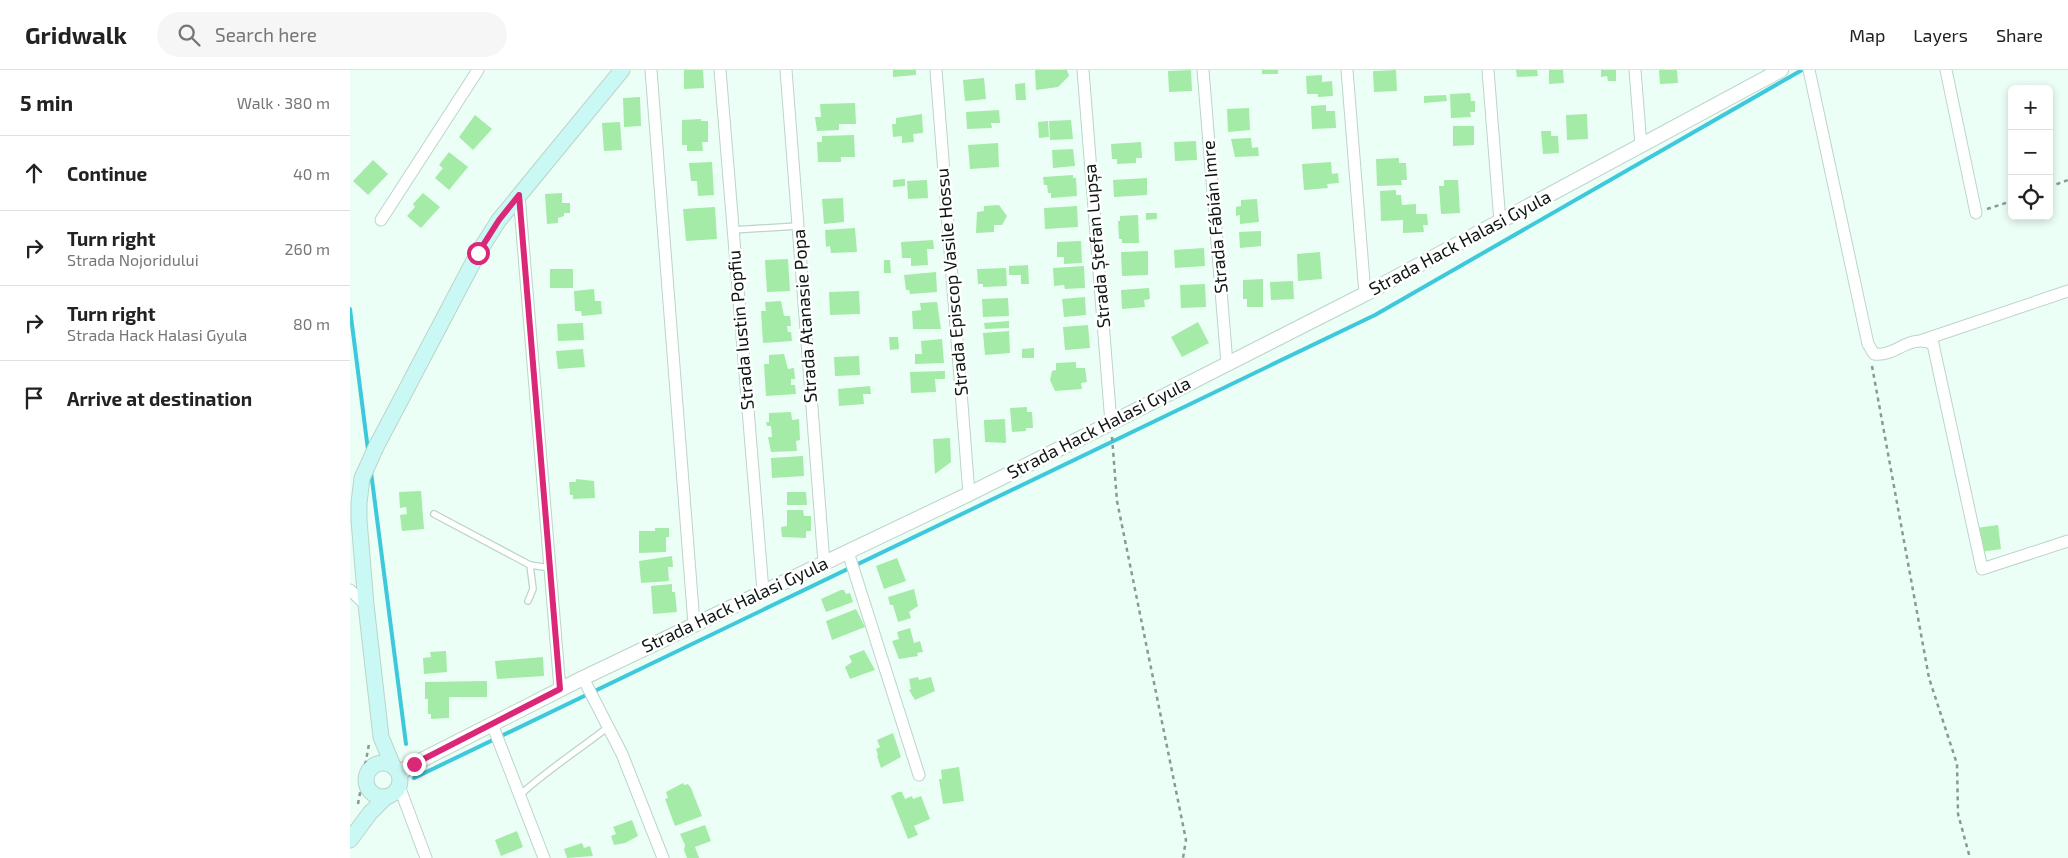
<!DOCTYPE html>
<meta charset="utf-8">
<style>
:root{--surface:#fff;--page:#f6f6f6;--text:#222;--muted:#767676;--line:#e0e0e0}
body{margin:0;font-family:"Exo 2",sans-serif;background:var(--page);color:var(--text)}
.controls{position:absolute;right:15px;top:15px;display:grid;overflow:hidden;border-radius:8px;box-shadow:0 2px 8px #0003}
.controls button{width:45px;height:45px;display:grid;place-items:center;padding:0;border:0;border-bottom:1px solid var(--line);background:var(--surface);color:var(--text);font:25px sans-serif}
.stop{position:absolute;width:15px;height:15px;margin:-11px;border:4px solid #db2777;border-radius:50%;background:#fff}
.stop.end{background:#db2777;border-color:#fff;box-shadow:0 1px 5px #0008}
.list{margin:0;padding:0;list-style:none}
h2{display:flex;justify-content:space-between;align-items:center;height:65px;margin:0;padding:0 20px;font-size:21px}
h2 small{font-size:16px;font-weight:400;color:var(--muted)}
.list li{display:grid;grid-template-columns:32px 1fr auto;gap:15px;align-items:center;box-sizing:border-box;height:75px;padding:0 20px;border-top:1px solid var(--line)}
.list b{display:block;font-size:19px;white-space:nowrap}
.list p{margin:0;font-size:16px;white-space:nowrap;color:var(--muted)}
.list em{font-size:16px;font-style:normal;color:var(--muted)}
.icon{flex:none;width:28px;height:28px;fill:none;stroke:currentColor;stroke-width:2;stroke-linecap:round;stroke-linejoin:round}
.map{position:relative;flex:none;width:1718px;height:788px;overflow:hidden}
header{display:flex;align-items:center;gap:30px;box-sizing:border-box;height:70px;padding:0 25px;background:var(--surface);border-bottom:1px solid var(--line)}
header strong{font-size:24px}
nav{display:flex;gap:28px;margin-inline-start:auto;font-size:18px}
.search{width:350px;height:45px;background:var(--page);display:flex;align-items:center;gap:12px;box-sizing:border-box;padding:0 18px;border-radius:28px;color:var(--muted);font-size:19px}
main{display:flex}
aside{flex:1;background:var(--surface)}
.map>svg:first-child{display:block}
</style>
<header>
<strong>Gridwalk</strong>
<div class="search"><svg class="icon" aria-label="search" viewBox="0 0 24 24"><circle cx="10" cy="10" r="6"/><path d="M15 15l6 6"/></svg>Search here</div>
<nav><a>Map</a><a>Layers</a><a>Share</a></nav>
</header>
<main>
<aside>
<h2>5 min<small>Walk · 380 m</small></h2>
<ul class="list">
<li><svg class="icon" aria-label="ahead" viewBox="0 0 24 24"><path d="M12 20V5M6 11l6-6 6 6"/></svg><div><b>Continue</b></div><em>40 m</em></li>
<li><svg class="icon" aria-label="right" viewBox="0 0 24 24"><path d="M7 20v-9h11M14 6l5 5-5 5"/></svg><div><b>Turn right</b><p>Strada Nojoridului</p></div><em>260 m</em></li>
<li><svg class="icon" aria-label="right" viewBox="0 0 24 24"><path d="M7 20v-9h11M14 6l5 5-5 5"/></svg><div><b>Turn right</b><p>Strada Hack Halasi Gyula</p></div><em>80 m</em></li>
<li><svg class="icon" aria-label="arrive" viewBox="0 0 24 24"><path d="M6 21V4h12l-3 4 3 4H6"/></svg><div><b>Arrive at destination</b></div></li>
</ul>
</aside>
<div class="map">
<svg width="1718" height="788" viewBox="0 0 1718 788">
<rect width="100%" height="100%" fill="#ebfff6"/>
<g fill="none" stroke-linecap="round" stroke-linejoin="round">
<g stroke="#3ec8db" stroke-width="4">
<path d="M0 239 18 380"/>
<path d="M21 402 56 674"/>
<path d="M64 708 1025 245 1452 0"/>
</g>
</g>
<g fill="#a4eba7">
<path d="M334 0H353L354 18 334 19Z"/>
<path d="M543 0H566V5L543 7Z"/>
<path d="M685 0H717L719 6 708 17 686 20Z"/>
<path d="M841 0 842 21 819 22 818 1Z"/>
<rect x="912" y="0" width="16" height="4"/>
<path d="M1046 0 1047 21 1024 22 1023 1Z"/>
<path d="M1166 0H1187L1188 6 1167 7Z"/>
<path d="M1199 0H1213L1214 13 1199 14Z"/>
<path d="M1251 0H1266V11H1258L1257 6 1251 7Z"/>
<path d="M1309 0H1327L1328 13 1310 14Z"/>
<path d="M972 5V12L982 11 983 26 968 27V24H957L956 6Z"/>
<path d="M634 8 636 29 615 31 613 10Z"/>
<path d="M675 13 676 30H666L665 14Z"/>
<path d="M1120 23 1121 31H1125V42H1120L1121 47 1101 48 1100 24Z"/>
<path d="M1096 25 1097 31 1074 33V26Z"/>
<path d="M290 27 291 56 274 57 273 28Z"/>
<path d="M505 33 506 54H489V60L467 61 465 47H471L470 34Z"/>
<path d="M976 35V41H985L986 58 962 59 961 36Z"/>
<path d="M899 38 900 60 878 62 877 39Z"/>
<path d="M649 40 650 53H641L642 58 617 59 616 42Z"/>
<path d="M572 44 573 63 563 64 564 72 552 73V66L543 67 542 54H546V48Z"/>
<path d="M1237 44 1238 69 1217 70 1216 45Z"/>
<path d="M125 45 142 59 123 80 109 67Z"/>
<path d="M351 49V51H358V72H352L353 81H337V75H332V50Z"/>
<path d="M721 50 723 69 700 70 699 51Z"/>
<path d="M698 51 699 67 689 68 688 52Z"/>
<path d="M270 52 272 80 254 81 252 53Z"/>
<path d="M1103 56H1124V75L1103 76Z"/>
<path d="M1191 61H1201V66H1208L1209 83 1193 84Z"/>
<path d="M504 65 505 87H491V92H468L467 72H472V66Z"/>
<path d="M901 68 902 78 908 77 909 86 885 87 881 69Z"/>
<path d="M846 71 847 90 825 91 824 72Z"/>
<path d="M791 72 792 88H786V93L767 94V89H762L761 74Z"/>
<path d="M648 73 649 97 620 99 618 75Z"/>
<path d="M723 79 725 96 703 98 702 80Z"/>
<path d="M99 82 118 97 99 120 85 108 93 98 89 95Z"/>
<path d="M1049 88V93H1056L1057 110H1051L1052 115 1027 116 1026 89Z"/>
<path d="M23 90 38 104 18 125 3 111Z"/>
<path d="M362 92 364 125 348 126 347 111H341L339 93Z"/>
<path d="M981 92 982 104 988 103 989 113 977 114 978 118 954 120 952 94Z"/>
<path d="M723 105V108H726L727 126 701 128V123H698L697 115H694L693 107Z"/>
<path d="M797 108V125L764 127 763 110Z"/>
<path d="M555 109V116L543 117V110Z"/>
<path d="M577 110 578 128 558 129 557 111Z"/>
<path d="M1094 110H1108L1110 143 1091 144 1089 116H1094Z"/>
<path d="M1046 120V125H1051L1052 135 1066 134V144H1077L1078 155H1073L1074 162 1053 163V150L1031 151 1030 121Z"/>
<path d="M73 123 90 137 71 158 57 146 65 137 63 134Z"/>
<path d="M212 123V133H220V143H214V146L208 148V153L197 154 195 124Z"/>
<path d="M493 128 494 152 474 154 472 129Z"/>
<path d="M907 129 909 152 890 154V145L886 146V137L891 136V130Z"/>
<path d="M649 135 657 146 652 155H644V162L626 163 627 142 634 141V136Z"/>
<path d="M727 136 728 157 695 159 694 138Z"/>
<path d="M365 137 367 169 336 171 333 139Z"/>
<path d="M796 143H807V149L796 150Z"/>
<path d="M788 145 789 173H772V169H769L768 151H770V146Z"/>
<path d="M505 158 507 182 481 183 480 176 476 177 475 160Z"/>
<path d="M911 161V176L890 178 889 162Z"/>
<path d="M583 170 584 179H577L578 195 561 196V188H552L551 172Z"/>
<path d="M731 171 732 193 714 194V187H707V172Z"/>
<path d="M854 178 855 196 825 198 824 180Z"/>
<path d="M798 181V205L772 206 771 182Z"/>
<path d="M970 182 972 209 948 211 947 184Z"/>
<path d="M438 189 440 221 417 222 415 190Z"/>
<path d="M534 190H540L541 203H534Z"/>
<path d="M678 195 679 214H671V205H659V196Z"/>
<path d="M734 196 735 218 715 219 714 215 704 216 703 198Z"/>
<path d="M656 198 657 216 633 217V214H628L627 199Z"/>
<rect x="200" y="199" width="23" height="19"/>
<path d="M586 202 587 222 560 224 559 220H556L554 205Z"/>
<path d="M913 209V237H897V229H893V210Z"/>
<path d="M943 211 944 229 921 230 920 212Z"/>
<path d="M855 214 856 237 831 238 830 215Z"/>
<path d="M799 218 800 229 794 230 795 237 772 239 771 220Z"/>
<path d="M244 219 245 231H251L252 244 232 246 231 241H225L224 221Z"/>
<path d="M509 221 510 244 480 245 479 222Z"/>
<path d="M735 227 736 245 714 247 712 229Z"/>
<path d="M658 228 659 246 633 247 632 229Z"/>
<path d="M431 231 434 246H440L441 256H437L438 262H441L442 271 413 273 411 241H416L415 232Z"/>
<path d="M587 232 591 259H563L562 241 571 240 570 233Z"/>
<path d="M659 251V258L635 259 634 253Z"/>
<path d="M848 252 859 273 832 287 821 267Z"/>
<path d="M233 253 234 270 208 271 207 254Z"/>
<path d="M738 255 740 278 715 280 713 257Z"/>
<path d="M659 261 660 283 635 285 633 263Z"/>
<path d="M539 267H548L549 279 540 280Z"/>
<path d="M592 269 594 293 565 294V284H572L571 271Z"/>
<path d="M684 278V288H672V279Z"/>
<path d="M233 279 235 297 208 299 206 281Z"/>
<path d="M434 284 438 299 444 298 445 309H441V315H445L446 324 416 326 414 294H419V285Z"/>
<path d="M509 286 510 305 485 306 484 287Z"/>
<path d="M726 292V298H735L737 312 731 313 732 319 705 321 700 310 702 301 706 300V293Z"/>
<path d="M595 301V309H585L586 322 561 323 560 302Z"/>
<path d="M520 316 521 324H513L514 334 489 336 488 319Z"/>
<path d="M677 337V342H682L683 358H676V361L662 362 660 338Z"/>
<path d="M441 342 442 350 449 349 450 370 446 371 447 381 421 382 418 367H422L421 356H417L416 352H419V343Z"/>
<path d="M655 349 656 373 635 372 634 350Z"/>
<path d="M600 368 601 392 585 404 583 369Z"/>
<path d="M453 386 454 406 422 408 421 388Z"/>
<path d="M226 409 244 411 245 428 223 429V425H220L219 412H226Z"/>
<path d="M71 421 74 459 52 461 50 445 57 444 56 437 50 438 49 422Z"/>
<path d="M437 422H456L457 435H437Z"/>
<path d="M437 440H453L454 446H461V461H456V468L432 467 431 457 437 456Z"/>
<path d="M1648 455 1651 479 1630 482 1626 458Z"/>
<path d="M305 458H319V467H316V482L289 483V461H305Z"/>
<path d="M322 486 323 497H318L319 511 291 513 289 491Z"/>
<path d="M547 488 556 511 534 519 526 496Z"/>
<path d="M322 514V522H325L327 542 303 544 301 516Z"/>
<path d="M564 519 568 536 559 542 561 548 548 552 543 535H540L538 527Z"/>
<path d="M491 520H494L496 524 500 523 503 532 476 542 471 529Z"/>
<path d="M506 539 515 557 482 570 476 551Z"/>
<path d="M560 558 564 573 570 571 573 582 567 583 568 586 549 589 542 571 549 569 547 562Z"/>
<path d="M514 580 525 600 500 609 495 597 502 592 499 586Z"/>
<path d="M96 581 97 602 74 604 73 588 81 587 80 582Z"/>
<path d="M193 587 194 606 147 609 145 591Z"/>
<path d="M568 607 569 610 581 607 585 621 565 630 559 620 561 619 559 609Z"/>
<path d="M137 611V627H99V648L81 649V644H78V629H75V612Z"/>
<path d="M543 663 551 687 531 698 527 686 528 685 526 679 530 677 527 670Z"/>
<path d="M609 697 614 731 593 734 589 709H592L591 700Z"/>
<path d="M333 713 334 715 338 714 341 718 352 746 325 756 315 729 318 728 316 722Z"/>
<path d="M548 722H552L555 729 562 726 563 729 571 726 580 749 564 756 568 765 558 769 541 726Z"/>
<path d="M282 750 288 766 275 773 264 775 261 766 266 764 263 757Z"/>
<path d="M355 755 361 771 345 777 349 788H337L334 780 335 775 330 764Z"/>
<path d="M167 761 173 777 151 786 145 770Z"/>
<path d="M232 773 234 778 240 776 243 786 217 788 214 779Z"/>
</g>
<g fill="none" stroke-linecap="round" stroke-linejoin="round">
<g stroke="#bcd4c9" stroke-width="8">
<g id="service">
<path d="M383 160 448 156"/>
<path d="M84 444 180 495 200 498"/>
<path d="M178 531 183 519 180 495"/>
<path d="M170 725C197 700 229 680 258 657"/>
</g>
</g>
<g stroke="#bcd4c9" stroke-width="13">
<g id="minor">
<path d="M301 0 344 554"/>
<path d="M370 0 413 521"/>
<path d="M436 0 474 493"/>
<path d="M586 0 619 424"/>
<path d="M733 0 761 353"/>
<path d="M853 0 877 294"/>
<path d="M997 0 1015 224"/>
<path d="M1138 0 1150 152"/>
<path d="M1285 0 1291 76"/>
<path d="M1459 0 1518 274 1524 284C1547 287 1558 263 1583 274L1632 499 1718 471"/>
<path d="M1596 0 1626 143"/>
<path d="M169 125 210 619"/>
<path d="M31 150 128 0"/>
<path d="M1573 270 1718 221"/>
<path d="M498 482 569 705"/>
<path d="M0 520 16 535"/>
<path d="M233 608 272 684 313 788"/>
<path d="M142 654 194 788"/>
<path d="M49 716 76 788"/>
</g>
</g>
<g stroke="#bcd4c9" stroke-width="16">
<path id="tertiary" d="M49 705 58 697 233 608 619 424 761 353 1015 224 1431 0"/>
</g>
<g stroke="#bcd4c9" stroke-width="17">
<g id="secondary">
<circle cx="33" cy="710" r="17"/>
<path d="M43 696 31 667 16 535 9 450V433L12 408 27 375 128 183 149 150 272 0"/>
<path d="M0 770 20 743 36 727"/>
</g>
</g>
<g stroke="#8a9992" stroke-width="2.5" stroke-dasharray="4 4" stroke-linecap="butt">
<path d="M1699 117 1718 110"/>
<path d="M1637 139 1662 131"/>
<path d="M1522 296 1579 608 1607 694 1608 744 1620 788"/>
<path d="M762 367 767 431 836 770 833 788"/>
<path d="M8 734 19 674"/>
</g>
<use href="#service" stroke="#fff" stroke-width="5.5"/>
<use href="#minor" stroke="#fff" stroke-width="11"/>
<use href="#tertiary" stroke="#fff" stroke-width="14"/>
<use href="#secondary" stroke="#caf9f5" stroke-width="15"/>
</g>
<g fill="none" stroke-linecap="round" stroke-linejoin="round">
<path stroke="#db2777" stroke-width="6" d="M64 694 210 619 169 125 149 150 128 183"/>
</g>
<g text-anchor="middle" stroke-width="5" stroke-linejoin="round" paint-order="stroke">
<g font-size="18" fill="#0e1713" stroke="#fff">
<text transform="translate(865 147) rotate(-95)" y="6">Strada Fábián Imre</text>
<text transform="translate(1110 173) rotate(-28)" y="6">Strada Hack Halasi Gyula</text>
<text transform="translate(747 176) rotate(-95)" y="6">Strada Ștefan Lupșa</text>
<text transform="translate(602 212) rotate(-95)" y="6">Strada Episcop Vasile Hossu</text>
<text transform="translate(455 246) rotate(-94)" y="6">Strada Atanasie Popa</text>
<text transform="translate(391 260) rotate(-95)" y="6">Strada Iustin Popfiu</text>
<text transform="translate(749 358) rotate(-27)" y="6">Strada Hack Halasi Gyula</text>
<text transform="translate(385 535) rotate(-25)" y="6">Strada Hack Halasi Gyula</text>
</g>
</g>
</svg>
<div class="controls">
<button>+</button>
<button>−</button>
<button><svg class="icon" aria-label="locate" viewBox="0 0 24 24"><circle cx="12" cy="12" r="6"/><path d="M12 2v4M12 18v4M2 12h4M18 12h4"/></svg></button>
</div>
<div class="stop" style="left:128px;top:183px"></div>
<div class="stop end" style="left:64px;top:694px"></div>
</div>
</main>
